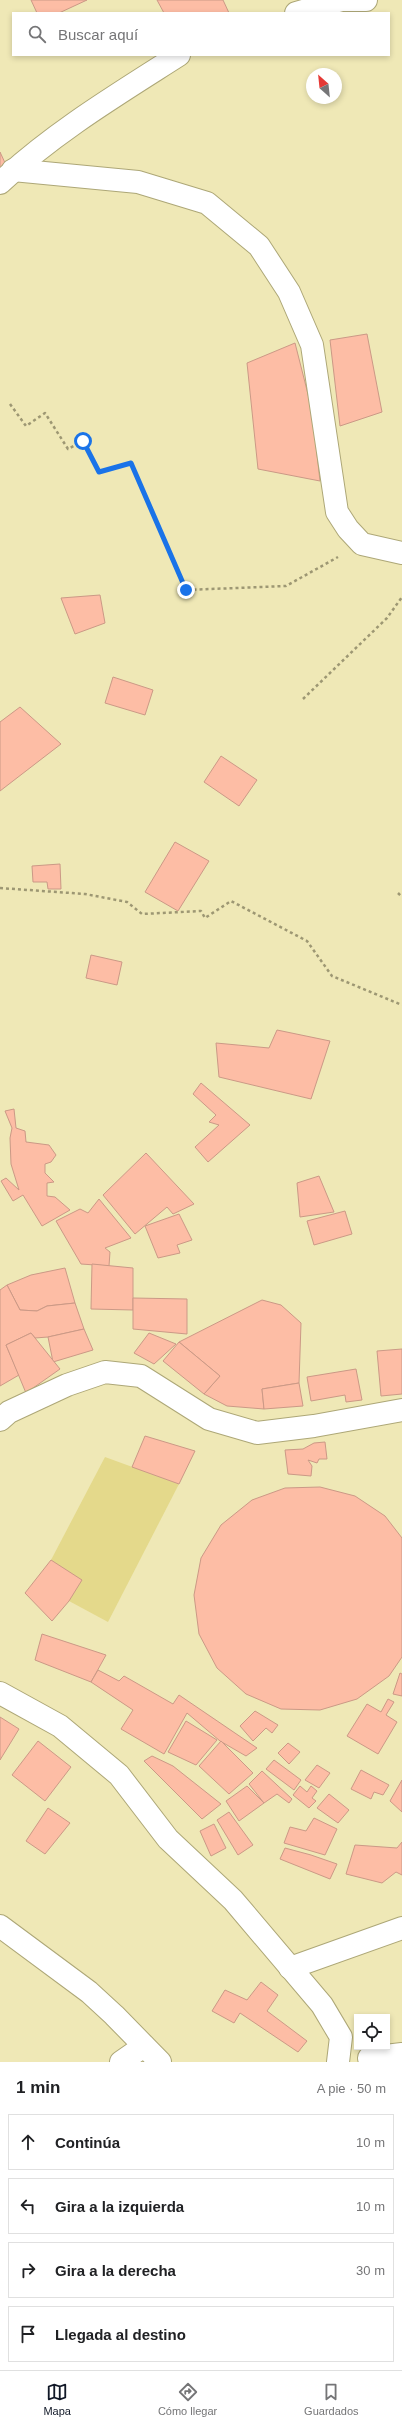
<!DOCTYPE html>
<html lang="es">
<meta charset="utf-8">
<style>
:root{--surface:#fff;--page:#f6f6f6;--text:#202124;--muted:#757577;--line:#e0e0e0;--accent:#111827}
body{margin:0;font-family:Arial,sans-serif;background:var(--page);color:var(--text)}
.controls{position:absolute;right:12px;bottom:12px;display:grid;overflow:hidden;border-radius:0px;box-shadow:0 2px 6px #0003}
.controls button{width:36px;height:36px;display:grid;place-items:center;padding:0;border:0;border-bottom:1px solid var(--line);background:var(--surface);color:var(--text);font:20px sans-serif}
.compass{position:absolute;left:306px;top:68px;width:36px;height:36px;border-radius:50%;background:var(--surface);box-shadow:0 2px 6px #0003;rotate:333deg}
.stop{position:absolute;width:12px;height:12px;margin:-9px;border:3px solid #1a73e8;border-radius:50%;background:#fff}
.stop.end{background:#1a73e8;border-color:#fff;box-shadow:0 1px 4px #0008}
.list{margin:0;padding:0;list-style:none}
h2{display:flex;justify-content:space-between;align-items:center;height:52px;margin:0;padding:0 16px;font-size:17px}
h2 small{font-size:13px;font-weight:400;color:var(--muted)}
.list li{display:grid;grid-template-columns:26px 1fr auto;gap:12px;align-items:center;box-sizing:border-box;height:56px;margin:0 8px 8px;padding:0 8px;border:1px solid var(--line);border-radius:0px}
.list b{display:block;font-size:15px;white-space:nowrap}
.list em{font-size:13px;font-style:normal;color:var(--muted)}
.icon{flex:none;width:22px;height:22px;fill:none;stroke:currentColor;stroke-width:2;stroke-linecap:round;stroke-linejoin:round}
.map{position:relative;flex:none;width:402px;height:2062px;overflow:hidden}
.search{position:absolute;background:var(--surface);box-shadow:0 2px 6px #0003;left:12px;right:12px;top:12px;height:44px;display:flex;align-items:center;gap:10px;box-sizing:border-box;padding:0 14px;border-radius:0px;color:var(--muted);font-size:15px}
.sheet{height:308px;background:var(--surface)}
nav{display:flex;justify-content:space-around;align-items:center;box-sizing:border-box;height:56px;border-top:1px solid var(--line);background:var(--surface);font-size:11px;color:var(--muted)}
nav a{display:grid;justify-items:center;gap:2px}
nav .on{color:var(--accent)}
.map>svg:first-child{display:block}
</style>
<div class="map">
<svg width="402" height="2062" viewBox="0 0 402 2062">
<rect width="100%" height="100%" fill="#efe8b6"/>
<path fill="#e4d98b" d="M105 1457 179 1484 108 1622 69 1601 51 1560Z"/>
<g fill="#fdbda5" stroke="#cb9986">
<path d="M31 0H87L59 13H37Z"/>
<path d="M157 0H223L229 13H164Z"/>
<path d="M0 152 6 165 0 171Z"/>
<path d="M367 334 382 412 340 426 330 340Z"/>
<path d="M295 343 312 410 320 481 258 469 247 363Z"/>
<path d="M100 595 105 623 75 634 61 598Z"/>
<path d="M113 677 153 690 145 715 105 703Z"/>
<path d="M20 707 61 744 0 791V722Z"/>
<path d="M221 756 257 780 239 806 204 782Z"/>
<path d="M175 842 209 861 178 911 145 892Z"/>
<path d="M60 864 61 889H48L47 882H33L32 866Z"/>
<path d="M91 955 122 962 117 985 86 978Z"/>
<path d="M277 1030 330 1041 311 1099 219 1077 216 1043 269 1048Z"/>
<path d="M201 1083 250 1125 208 1162 195 1147 219 1125 209 1122 216 1115 193 1094Z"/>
<path d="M14 1109 16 1128 25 1131 26 1142 49 1145 56 1155 51 1162 45 1164V1173L54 1182 47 1183V1196L55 1197 70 1210 42 1226 23 1195 13 1201 1 1181 6 1178 19 1190 11 1164 10 1138 12 1128 5 1111Z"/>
<path d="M146 1153 194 1204 173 1214 167 1207 135 1234 103 1195Z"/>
<path d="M319 1176 334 1212 300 1217 297 1183Z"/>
<path d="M99 1199 131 1238 105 1248 110 1252 109 1266 81 1264 56 1221 80 1209 88 1213Z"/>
<path d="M345 1211 352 1234 314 1245 307 1221Z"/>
<path d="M179 1214 192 1240 177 1245 180 1253 158 1258 145 1226Z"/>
<path d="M92 1264 133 1268V1310L91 1309Z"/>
<path d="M65 1268 75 1303 47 1306 37 1311 20 1310 7 1285 31 1275Z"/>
<path d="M7 1285 20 1310 37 1311 47 1306 75 1303 84 1329 48 1337 35 1338 31 1333 6 1345 19 1375 0 1386V1290Z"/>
<path d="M133 1298 187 1299V1334L133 1329Z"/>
<path d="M262 1300 281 1305 301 1323 299 1383 262 1389 264 1409 227 1406 204 1394 220 1376 179 1342Z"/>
<path d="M84 1329 93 1350 53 1362 48 1337Z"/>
<path d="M31 1333 60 1369 26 1393 6 1345Z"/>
<path d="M149 1333 176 1344 154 1364 134 1353Z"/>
<path d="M179 1342 220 1376 204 1394 163 1361Z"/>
<path d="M402 1349V1394L381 1396 377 1351Z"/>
<path d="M356 1369 362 1400 346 1402 345 1395 311 1401 307 1377Z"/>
<path d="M299 1383 303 1406 264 1409 262 1389Z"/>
<path d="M145 1436 195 1451 179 1484 132 1467Z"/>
<path d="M325 1442 327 1459H319L317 1463 308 1460 312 1466 311 1476 288 1474 285 1450 303 1449 314 1443Z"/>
<path d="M320 1487 355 1496 385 1516 402 1538V1657L389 1676 357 1699 320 1710 281 1709 246 1694 217 1668 199 1634 194 1595 201 1558 221 1525 252 1500 285 1488Z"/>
<path d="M51 1560 82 1580 69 1601 52 1621 25 1593Z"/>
<path d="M42 1634 106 1655 91 1682 35 1660Z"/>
<path d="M98 1670 119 1681 124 1676 173 1704 179 1695 257 1748 246 1756 220 1741 187 1713 164 1754 121 1729 133 1710 91 1682Z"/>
<path d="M400 1673 402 1674V1696L393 1694Z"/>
<path d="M388 1699 394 1702 386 1715 397 1722 378 1754 347 1736 367 1704 381 1712Z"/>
<path d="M255 1711 278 1725 272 1733 266 1728 253 1741 240 1726Z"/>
<path d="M0 1717 19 1729 0 1760Z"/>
<path d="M186 1721 217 1740 196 1765 168 1752Z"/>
<path d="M38 1741 71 1767 45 1801 12 1775Z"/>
<path d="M221 1741 253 1773 229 1794 199 1766Z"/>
<path d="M288 1743 300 1752 289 1764 278 1753Z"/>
<path d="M152 1756 173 1766 221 1804 202 1819 144 1761Z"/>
<path d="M274 1760 301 1780 294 1790 266 1769Z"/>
<path d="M317 1765 330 1773 319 1788 305 1780Z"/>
<path d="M361 1770 389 1785 383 1795 374 1792 371 1799 351 1789Z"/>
<path d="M262 1771 292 1799 289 1803 277 1794 264 1803 249 1784Z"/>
<path d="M402 1780V1812L390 1801Z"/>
<path d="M247 1786 264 1803 239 1821 226 1801Z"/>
<path d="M300 1786 307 1792 311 1786 317 1791 312 1798 316 1801 309 1808 293 1795Z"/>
<path d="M329 1794 349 1810 338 1823 317 1808Z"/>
<path d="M48 1808 70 1823 45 1854 26 1841Z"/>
<path d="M229 1812 253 1845 238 1855 217 1820Z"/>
<path d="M314 1818 337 1829 325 1855 284 1843 290 1827 306 1831Z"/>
<path d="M214 1824 226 1848 211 1856 200 1831Z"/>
<path d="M402 1842V1875L396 1872 382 1883 346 1874 355 1845 397 1848Z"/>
<path d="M285 1848 311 1855 337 1864 330 1879 280 1859Z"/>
<path d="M261 1982 278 1995 267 2011 307 2041 298 2052 240 2013 234 2023 212 2011 225 1990 247 2000Z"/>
</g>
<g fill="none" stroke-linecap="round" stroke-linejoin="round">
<g stroke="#ada777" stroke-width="24">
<g id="minor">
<path d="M296 13 342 0H366"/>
<path d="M13 170 138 182 207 203 259 246 289 292 312 345 337 512 348 529 362 544 402 553"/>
<path d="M0 183C53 133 118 94 179 55"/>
<path d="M0 1420 9 1412 67 1385 105 1372 141 1376 209 1419 257 1433 314 1426 402 1410"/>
<path d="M0 1693 60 1726 119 1775 168 1839 233 1900 322 2005 341 2037 338 2062"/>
<path d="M0 1926 89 1992 114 2015 160 2062"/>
<path d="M290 1968 402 1928"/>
<path d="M369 2058 402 2054"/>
<path d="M121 2062 144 2046"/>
</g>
</g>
<g stroke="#9d9773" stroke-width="2.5" stroke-dasharray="3 3" stroke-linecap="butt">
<path d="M10 404 26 426 45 413 68 449 83 441 99 472 131 463 186 590 286 586 338 557"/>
<path d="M303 699 387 618 402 597"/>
<path d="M0 888 85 894 127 902 142 914 201 911 205 918 231 901 307 941 332 976 402 1005"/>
<path d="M398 893 402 897"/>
</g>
<use href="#minor" stroke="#fff" stroke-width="22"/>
</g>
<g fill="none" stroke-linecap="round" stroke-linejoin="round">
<path stroke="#1a73e8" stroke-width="5" d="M83 441 99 472 131 463 186 590"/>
</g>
</svg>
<div class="controls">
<button><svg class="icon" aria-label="locate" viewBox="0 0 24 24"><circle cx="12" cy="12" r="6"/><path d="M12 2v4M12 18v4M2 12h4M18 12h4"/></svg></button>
</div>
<svg class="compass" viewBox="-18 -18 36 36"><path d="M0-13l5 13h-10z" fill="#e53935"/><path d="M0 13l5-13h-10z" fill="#757577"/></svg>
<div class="stop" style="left:83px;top:441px"></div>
<div class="stop end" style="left:186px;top:590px"></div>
<div class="search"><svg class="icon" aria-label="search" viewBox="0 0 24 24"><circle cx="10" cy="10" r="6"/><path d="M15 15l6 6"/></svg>Buscar aquí</div>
</div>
<section class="sheet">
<h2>1 min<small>A pie · 50 m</small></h2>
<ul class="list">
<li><svg class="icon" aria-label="ahead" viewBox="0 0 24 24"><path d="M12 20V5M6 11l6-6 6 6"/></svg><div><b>Continúa</b></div><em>10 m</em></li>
<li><svg class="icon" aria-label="left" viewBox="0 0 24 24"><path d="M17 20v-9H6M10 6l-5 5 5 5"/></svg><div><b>Gira a la izquierda</b></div><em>10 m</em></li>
<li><svg class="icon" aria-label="right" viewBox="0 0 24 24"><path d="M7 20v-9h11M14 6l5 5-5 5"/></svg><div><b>Gira a la derecha</b></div><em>30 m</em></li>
<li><svg class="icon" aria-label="arrive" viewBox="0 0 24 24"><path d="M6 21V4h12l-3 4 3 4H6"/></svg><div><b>Llegada al destino</b></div></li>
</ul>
</section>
<nav>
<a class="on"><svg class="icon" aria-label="map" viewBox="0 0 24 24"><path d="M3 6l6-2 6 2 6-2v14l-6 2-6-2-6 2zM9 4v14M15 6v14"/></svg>Mapa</a>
<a><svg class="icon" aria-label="directions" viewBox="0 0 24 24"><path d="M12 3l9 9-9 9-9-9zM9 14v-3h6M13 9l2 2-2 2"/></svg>Cómo llegar</a>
<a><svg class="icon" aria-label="saved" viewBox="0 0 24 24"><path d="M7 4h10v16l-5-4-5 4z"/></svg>Guardados</a>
</nav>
